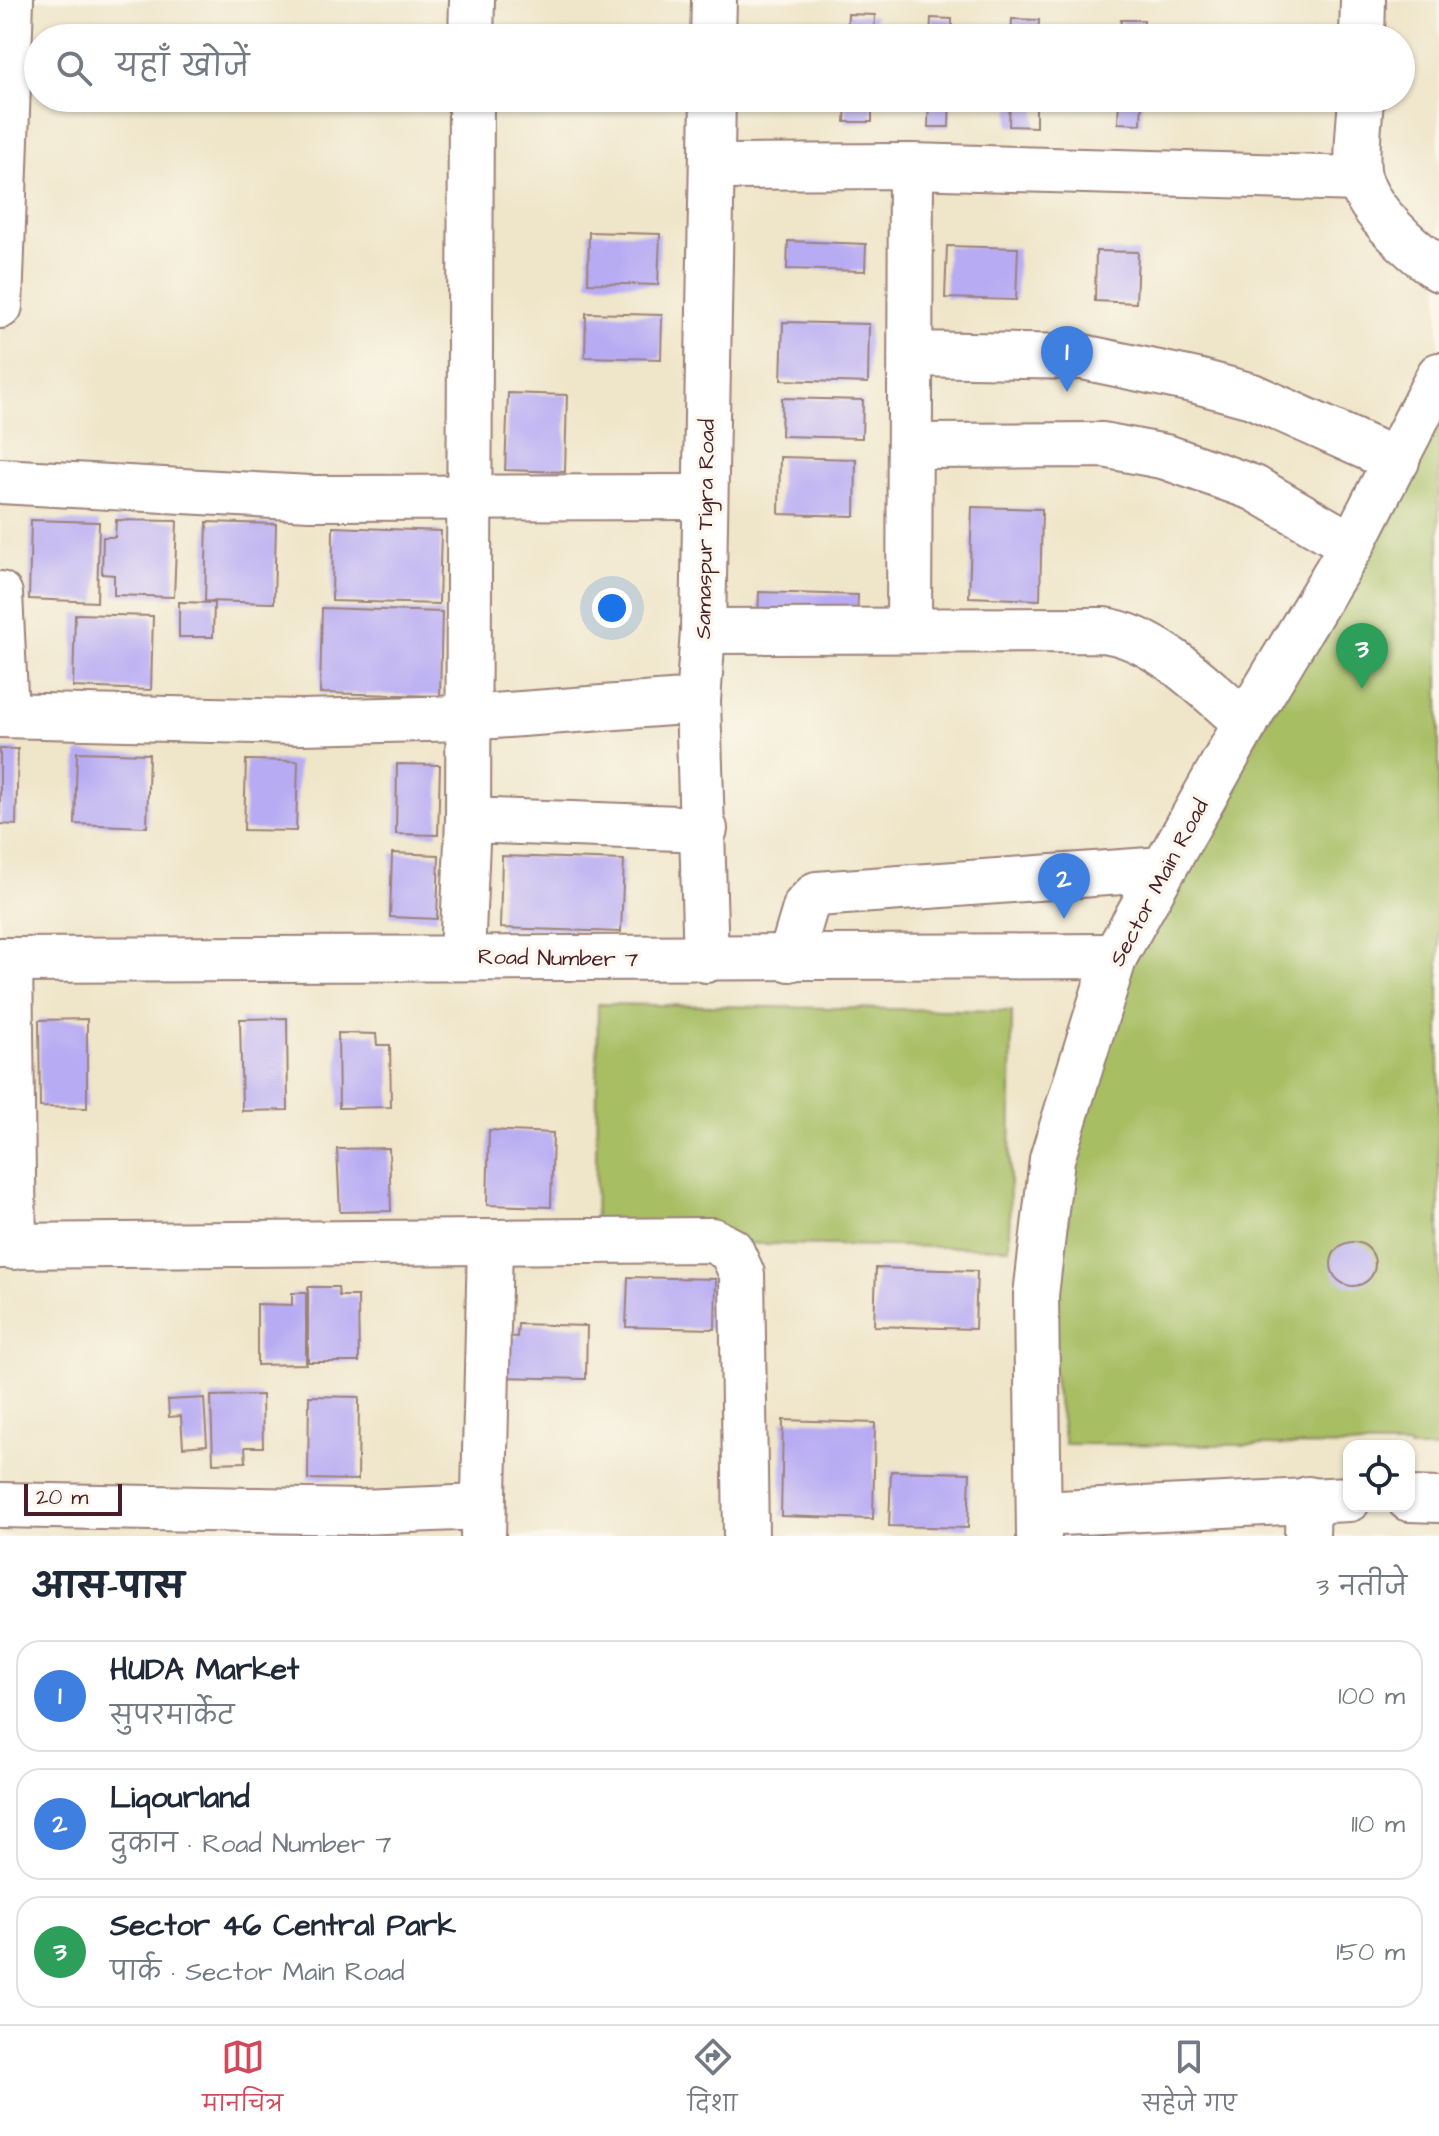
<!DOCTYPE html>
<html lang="hi">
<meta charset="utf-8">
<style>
:root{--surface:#fff;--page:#f2f2f3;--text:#1f2937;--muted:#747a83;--line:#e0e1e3;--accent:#d1495b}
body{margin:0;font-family:"Architects Daughter","Playpen Sans Deva",sans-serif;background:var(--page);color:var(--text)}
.controls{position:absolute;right:24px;bottom:24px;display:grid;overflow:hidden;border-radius:16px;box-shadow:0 2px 6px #0004}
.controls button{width:72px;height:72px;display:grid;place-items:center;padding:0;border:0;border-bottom:2px solid var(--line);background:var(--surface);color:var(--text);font:40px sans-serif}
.scale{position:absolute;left:24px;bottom:20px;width:98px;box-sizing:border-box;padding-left:8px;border:4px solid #4a1f2b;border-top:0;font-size:22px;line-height:28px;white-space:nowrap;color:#4a1f2b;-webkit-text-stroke:6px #fbf7ec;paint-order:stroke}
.you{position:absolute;left:612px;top:608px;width:28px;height:28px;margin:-20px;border:6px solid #fff;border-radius:50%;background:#1a73e8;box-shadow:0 0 0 12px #1a73e833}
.badge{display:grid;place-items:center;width:52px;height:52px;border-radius:50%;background:var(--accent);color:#fff;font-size:26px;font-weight:700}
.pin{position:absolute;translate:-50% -66px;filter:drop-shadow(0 2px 4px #0008)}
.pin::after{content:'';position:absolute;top:42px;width:28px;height:24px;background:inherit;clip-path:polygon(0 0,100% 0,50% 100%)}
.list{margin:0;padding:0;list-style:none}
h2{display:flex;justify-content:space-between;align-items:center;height:104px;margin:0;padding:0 32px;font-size:34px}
h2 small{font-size:26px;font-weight:400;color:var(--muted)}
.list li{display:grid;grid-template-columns:52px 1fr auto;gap:24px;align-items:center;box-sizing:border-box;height:112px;margin:0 16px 16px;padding:0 16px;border:2px solid var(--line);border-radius:24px}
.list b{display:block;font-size:30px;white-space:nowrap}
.list p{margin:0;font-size:26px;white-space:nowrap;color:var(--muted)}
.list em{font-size:26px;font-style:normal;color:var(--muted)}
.icon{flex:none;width:44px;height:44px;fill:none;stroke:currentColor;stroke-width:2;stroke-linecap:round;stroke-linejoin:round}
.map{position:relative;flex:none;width:1439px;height:1536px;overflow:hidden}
.search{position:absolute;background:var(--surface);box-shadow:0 2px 6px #0004;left:24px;right:24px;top:24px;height:88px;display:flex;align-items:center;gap:20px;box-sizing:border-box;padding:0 28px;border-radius:44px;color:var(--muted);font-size:30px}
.sheet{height:488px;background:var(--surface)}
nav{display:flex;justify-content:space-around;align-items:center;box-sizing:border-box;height:112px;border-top:2px solid var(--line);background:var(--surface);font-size:22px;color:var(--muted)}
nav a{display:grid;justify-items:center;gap:4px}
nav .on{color:var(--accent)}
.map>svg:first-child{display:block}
</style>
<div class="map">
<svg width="1439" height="1536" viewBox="0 0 1439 1536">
<rect width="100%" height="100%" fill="#fbf7ec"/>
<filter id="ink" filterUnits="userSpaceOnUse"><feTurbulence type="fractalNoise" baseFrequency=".0125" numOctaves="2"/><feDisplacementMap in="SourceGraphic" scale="16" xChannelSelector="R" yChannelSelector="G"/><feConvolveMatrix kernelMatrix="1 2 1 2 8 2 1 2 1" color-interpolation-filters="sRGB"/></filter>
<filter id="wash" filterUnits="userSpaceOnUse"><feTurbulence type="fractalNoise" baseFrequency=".006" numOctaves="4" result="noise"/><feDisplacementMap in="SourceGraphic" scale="32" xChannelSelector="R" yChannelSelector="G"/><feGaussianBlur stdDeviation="1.8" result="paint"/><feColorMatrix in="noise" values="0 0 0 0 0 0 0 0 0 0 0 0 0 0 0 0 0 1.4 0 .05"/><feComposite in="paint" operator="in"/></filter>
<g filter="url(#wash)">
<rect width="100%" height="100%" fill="#efe5c9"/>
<g fill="#a7be64" stroke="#786e48" stroke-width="2">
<path d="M1439 418V1449H1409V1446L1065 1444 1048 1340 1068 1219 1083 1079 1130 959Z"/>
<path d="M598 1004 1012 1011 1009 1248 595 1241Z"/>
</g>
<g id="blocks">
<g fill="#b7abf3">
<path d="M848 14 875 15 874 38H847Z"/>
<path d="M931 18 952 19V38H930Z"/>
<path d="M1012 19 1039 20 1038 38H1011Z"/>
<path d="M1121 20H1144L1143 38H1120Z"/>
<path d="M846 98H872V122H845Z"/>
<path d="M929 98H950L949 127H928Z"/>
<path d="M1010 98H1036V127L1009 126Z"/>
<path d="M1119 98H1142L1141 124 1118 123Z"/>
<path d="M589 232 660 234 658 285 588 283Z"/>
<path d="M788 241 866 244 865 271 787 269Z"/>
<path d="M947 246 1018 248 1016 300 945 298Z"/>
<path d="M1096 251 1138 252 1136 303 1095 301Z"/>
<path d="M586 313 662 315 661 359 585 357Z"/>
<path d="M783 322 869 324 868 383 781 380Z"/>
<path d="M508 393 567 395 565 472 505 470Z"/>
<path d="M782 398 863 400 862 438 781 436Z"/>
<path d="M780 457 856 459 855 516 779 514Z"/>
<path d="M972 507 1042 509 1040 600 969 597Z"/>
<path d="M31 520 99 522 97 602 29 599Z"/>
<path d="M116 520 177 521 174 597 114 595V575L102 574 103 537H115Z"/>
<path d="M207 522 276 524 274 603 205 601Z"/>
<path d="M333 527 441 531 439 604 332 601Z"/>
<path d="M759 592 858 595 857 621 758 618Z"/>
<path d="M179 602 214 603 213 637H179Z"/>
<path d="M322 608 442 612 440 696 320 693Z"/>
<path d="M75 614 153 616 151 690 73 687Z"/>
<path d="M0 749H18L16 825 0 824Z"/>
<path d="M77 752 149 754 147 827 75 824Z"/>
<path d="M246 760 298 761 296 831 244 830Z"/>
<path d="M397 764 440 765 438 835 396 834Z"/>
<path d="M392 853 439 855 437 919 390 917Z"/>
<path d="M502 856 624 860 621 932 500 928Z"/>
<path d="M287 1018 288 1110 242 1111 240 1019Z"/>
<path d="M87 1019V1108L40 1107 39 1020Z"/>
<path d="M338 1033 376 1034 377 1045H390L391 1107 339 1108Z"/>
<path d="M489 1130 553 1133 551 1207 487 1205Z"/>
<path d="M389 1148 391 1211 340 1212 337 1149Z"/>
<circle cx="1353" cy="1264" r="22"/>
<path d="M876 1268 977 1271 975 1329 874 1326Z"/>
<path d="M628 1277 716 1279 715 1329 626 1327Z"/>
<path d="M308 1287H338L339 1296H358L359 1362H308Z"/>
<path d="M292 1293H306V1364L257 1365V1304L292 1305Z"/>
<path d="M518 1324 587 1326 586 1379 500 1377 501 1336 517 1337Z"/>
<path d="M262 1395 263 1447H245L246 1462 213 1463 211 1396Z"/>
<path d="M309 1396 359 1397 358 1480 308 1479Z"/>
<path d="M204 1398 207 1445 183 1447 181 1416 169 1417 168 1400Z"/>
<path d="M783 1420 875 1423 873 1519 781 1516Z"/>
<path d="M891 1471 970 1473 968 1528 889 1526Z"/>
</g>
</g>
</g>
<g filter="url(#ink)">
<use href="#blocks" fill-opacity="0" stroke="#9c827a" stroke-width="2"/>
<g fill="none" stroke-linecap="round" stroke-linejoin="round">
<g stroke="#9c827a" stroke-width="48">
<g id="minor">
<path d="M471 38 472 0"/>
<path d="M713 38 714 0"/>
<path d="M1362 38 1363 0"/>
<path d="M1361 98C1360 119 1354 162 1360 180 1370 213 1412 250 1439 269"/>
<path d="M712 167 911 166 1359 179"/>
<path d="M0 306 11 0"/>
<path d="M911 354 1083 357 1197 381 1252 396 1397 461"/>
<path d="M911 446 1103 445 1166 457 1254 488 1352 545"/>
<path d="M0 481 310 498 705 497"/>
<path d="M0 594 6 715"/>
<path d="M909 630 911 166"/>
<path d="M703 631 1104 630C1159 638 1205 688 1246 723"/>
<path d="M0 715 302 722 466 718 698 701"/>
<path d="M468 820 705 829"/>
<path d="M462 955 468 820 471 98"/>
<path d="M790 959 806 905 817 894 1163 869"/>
<path d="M0 960 1115 956"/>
<path d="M10 960 14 1247"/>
<path d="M706 960 698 701 703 631 713 98"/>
<path d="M0 1246 712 1240 731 1250 742 1274 746 1536"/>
<path d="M1409 1499 1439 1500"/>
<path d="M0 1505 360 1512 481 1507"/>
<path d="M1039 1514 1349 1499"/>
<path d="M483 1536 490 1244"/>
<path d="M1039 1536 1036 1295 1052 1159 1115 956 1257 703 1352 545 1439 375"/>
<path d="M1307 1536 1308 1499"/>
</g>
</g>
<use href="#minor" stroke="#fff" stroke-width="44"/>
</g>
</g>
<g text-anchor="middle" stroke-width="7" stroke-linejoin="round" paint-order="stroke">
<g font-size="22" fill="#4a1f2b" stroke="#fbf7ec">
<text transform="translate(704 529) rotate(-89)" y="8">Samaspur Tigra Road</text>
<text transform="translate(1158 882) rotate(-62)" y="8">Sector Main Road</text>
<text transform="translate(558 957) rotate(1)" y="8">Road Number 7</text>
</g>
</g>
</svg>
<div class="controls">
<button><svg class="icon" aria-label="locate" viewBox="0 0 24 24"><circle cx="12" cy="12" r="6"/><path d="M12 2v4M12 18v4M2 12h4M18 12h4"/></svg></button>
</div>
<div class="scale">20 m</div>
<div class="you"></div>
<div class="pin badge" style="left:1067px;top:392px;background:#3f7fe0">1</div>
<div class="pin badge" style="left:1064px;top:919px;background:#3f7fe0">2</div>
<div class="pin badge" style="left:1362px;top:689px;background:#2e9e5b">3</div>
<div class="search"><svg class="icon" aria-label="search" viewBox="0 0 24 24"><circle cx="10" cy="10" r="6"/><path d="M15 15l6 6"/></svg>यहाँ खोजें</div>
</div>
<section class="sheet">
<h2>आस-पास<small>3 नतीजे</small></h2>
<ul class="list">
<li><span class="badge" style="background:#3f7fe0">1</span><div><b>HUDA Market</b><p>सुपरमार्केट</p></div><em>100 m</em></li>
<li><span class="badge" style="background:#3f7fe0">2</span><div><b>Liqourland</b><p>दुकान · Road Number 7</p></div><em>110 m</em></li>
<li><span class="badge" style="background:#2e9e5b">3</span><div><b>Sector 46 Central Park</b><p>पार्क · Sector Main Road</p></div><em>150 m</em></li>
</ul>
</section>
<nav>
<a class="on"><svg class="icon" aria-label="map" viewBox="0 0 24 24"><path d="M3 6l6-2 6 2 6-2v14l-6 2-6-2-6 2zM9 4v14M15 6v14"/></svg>मानचित्र</a>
<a><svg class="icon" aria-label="directions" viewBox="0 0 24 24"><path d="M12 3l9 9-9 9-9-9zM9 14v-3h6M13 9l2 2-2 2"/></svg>दिशा</a>
<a><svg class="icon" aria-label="saved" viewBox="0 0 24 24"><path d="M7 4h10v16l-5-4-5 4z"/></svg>सहेजे गए</a>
</nav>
